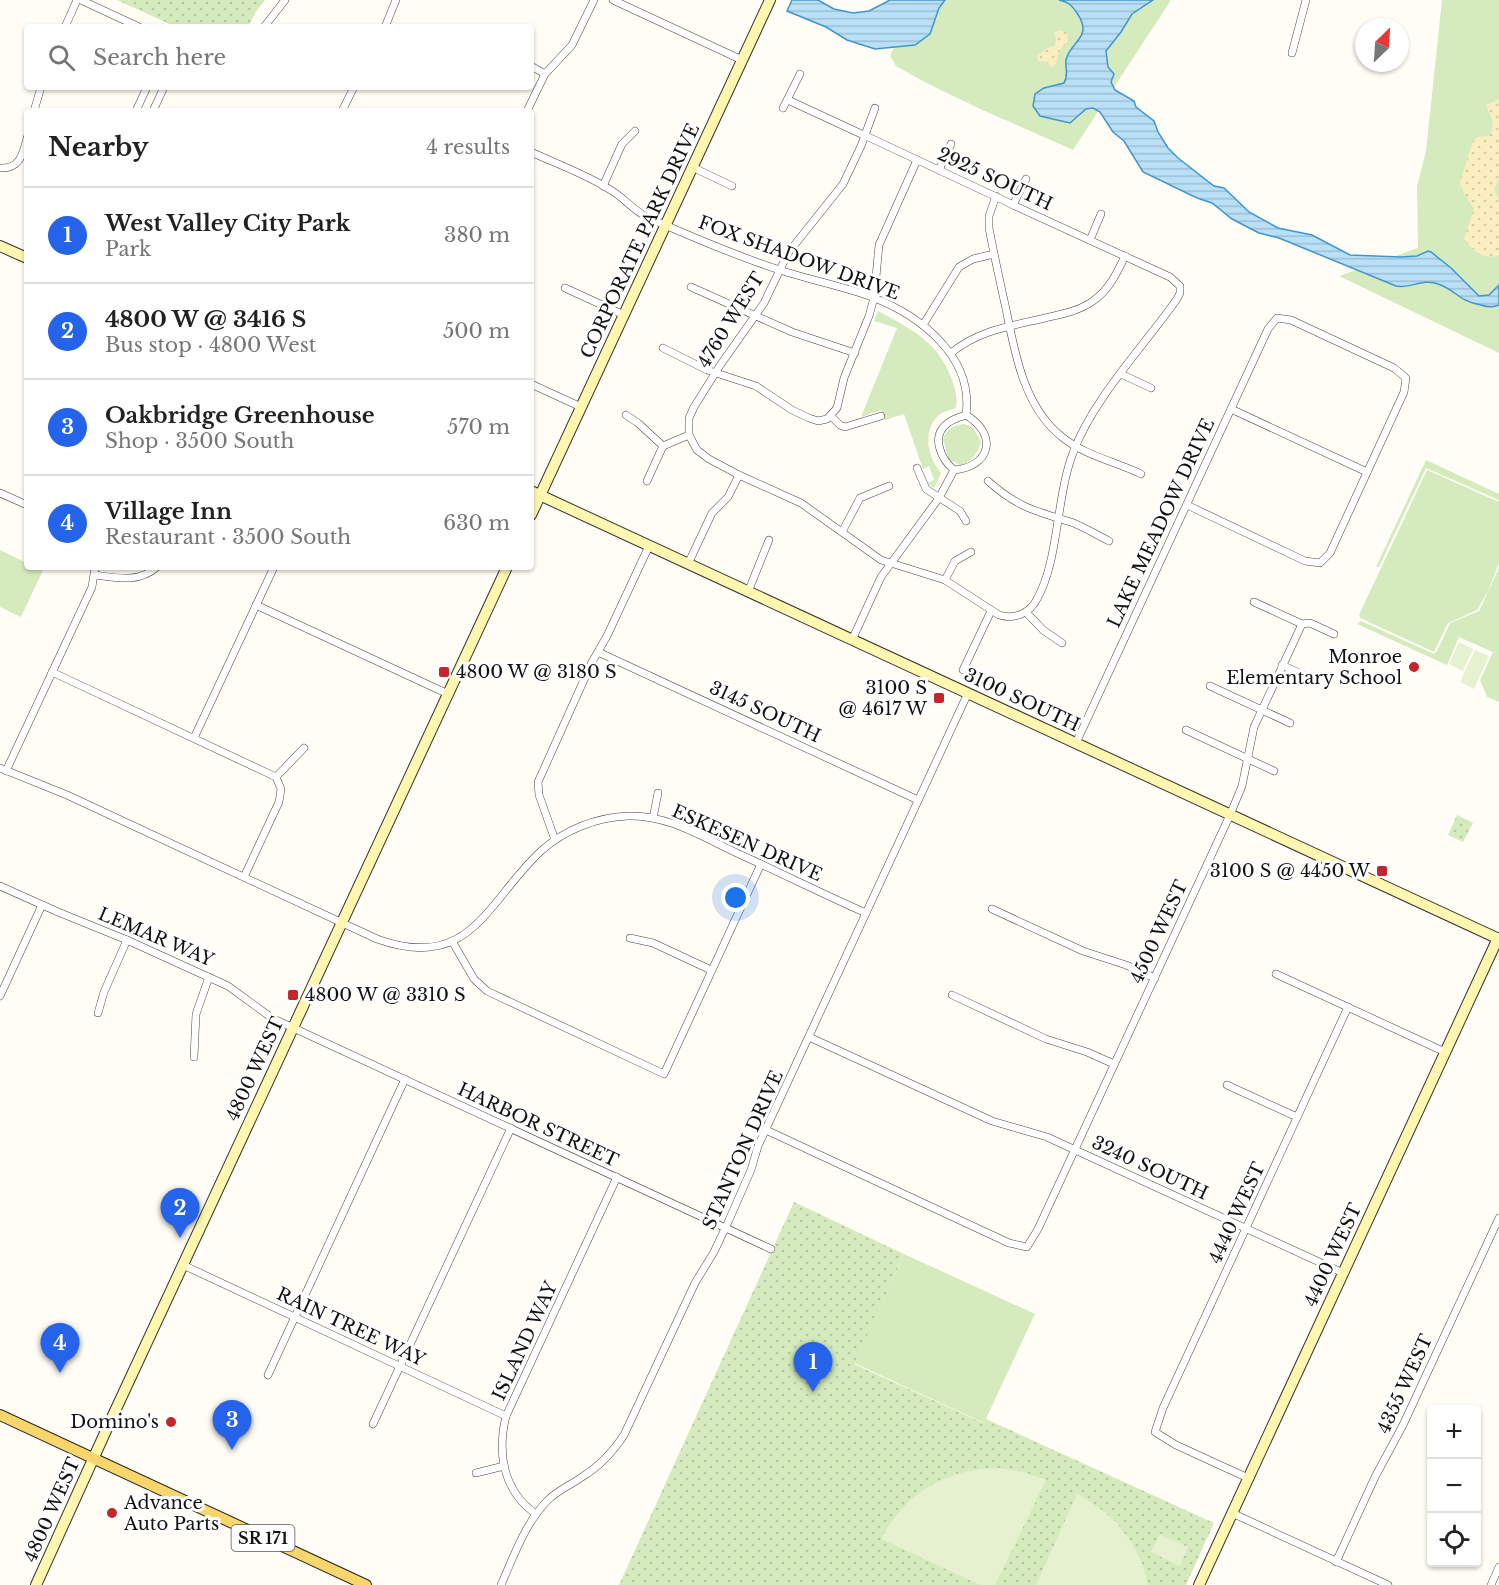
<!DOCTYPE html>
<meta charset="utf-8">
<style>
:root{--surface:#fff;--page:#f2f2f2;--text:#222;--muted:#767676;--line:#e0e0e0;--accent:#2563eb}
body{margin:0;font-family:"Libre Baskerville",serif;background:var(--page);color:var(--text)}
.controls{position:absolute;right:18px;bottom:18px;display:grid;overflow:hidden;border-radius:6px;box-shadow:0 2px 4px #0004}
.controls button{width:54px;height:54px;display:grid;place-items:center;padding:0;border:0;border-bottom:2px solid var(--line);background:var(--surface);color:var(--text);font:30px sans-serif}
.compass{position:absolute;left:1355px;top:18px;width:54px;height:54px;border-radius:50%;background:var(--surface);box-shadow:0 2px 4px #0004;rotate:25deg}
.you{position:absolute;left:736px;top:898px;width:21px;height:21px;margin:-15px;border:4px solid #fff;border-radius:50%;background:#1a73e8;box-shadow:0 0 0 9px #1a73e833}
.badge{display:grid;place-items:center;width:39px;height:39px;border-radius:50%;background:var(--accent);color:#fff;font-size:20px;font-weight:700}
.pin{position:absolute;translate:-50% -50px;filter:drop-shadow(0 2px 3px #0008)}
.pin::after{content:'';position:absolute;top:32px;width:21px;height:18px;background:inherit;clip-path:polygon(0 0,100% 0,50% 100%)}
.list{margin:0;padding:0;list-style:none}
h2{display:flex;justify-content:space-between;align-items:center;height:78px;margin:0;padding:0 24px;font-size:26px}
h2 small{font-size:20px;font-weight:400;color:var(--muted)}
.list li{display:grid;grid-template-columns:39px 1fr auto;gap:18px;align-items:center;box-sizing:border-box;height:96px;padding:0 24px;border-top:2px solid var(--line)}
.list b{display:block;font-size:22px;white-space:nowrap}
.list p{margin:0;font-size:20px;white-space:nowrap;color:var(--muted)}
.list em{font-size:20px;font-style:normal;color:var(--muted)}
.icon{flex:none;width:33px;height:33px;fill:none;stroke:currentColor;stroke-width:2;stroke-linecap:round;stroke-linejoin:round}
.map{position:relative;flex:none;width:1499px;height:1585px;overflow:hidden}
.search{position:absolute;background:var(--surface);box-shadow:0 2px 4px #0004;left:24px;top:24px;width:510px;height:66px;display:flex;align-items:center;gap:15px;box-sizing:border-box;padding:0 21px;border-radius:6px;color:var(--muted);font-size:22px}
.panel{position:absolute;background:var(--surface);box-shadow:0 2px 4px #0004;left:24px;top:108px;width:510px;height:462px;border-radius:6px}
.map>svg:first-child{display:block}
</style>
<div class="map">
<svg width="1499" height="1585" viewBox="0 0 1499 1585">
<defs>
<pattern id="sand-dots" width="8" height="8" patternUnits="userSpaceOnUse" patternTransform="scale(1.5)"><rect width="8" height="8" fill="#fbeec1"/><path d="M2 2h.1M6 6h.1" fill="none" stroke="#d6cba5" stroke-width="1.8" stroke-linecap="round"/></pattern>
<pattern id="park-dots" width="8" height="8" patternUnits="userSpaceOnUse" patternTransform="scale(1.5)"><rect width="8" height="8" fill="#d5ebbd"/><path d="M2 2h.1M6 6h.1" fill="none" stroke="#b6c8a1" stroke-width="1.8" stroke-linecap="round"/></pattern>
<pattern id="water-rules" width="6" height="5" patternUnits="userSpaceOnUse" patternTransform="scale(1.5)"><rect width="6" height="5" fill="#b9e0f7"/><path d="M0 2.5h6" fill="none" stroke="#9ebfd3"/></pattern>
</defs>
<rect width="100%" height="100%" fill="#fffdf5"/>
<g fill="#d5ebbd">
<path d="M918 0H1171L1073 150C1013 123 953 99 896 66L890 56Z"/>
<path d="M1442 0H1499V353L1339 276 1418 248 1417 186 1426 151Z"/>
<path d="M878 311C912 330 938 341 952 380 955 388 958 399 956 408 951 410 943 411 938 416 922 431 928 458 941 473L934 488 927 483 934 480 929 466 923 469 904 414 885 420 881 410 861 417 897 328 874 321Z"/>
<path d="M964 424 973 427 981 442C978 452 972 461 961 465L949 460 943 439C947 428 954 425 964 424Z"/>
<path d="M1426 460 1499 494V500L1426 468 1379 567H1376Z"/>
<path d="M1427 470 1499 502V563L1488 591 1477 610 1448 623 1434 652 1360 618 1359 615Z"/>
<path d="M0 550 27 563V567H36L43 570 21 617 0 607Z"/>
<path d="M1499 568V702L1487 697 1480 680 1493 652 1459 637 1447 665 1357 624 1361 621 1434 654 1437 651 1450 623 1479 611Z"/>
<path d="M904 1254 1035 1314 984 1423 854 1363Z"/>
</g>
<g fill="url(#sand-dots)">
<path d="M1059 30 1067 33 1068 41 1059 51 1056 64 1052 68 1047 62 1038 61 1037 56 1048 48 1055 45 1056 39 1054 33Z"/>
<path d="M1499 99V178L1494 189 1499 201V255C1483 261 1474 251 1464 239L1474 209 1461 188 1460 182 1473 141 1478 137 1489 136C1497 126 1490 115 1486 105Z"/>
</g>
<g fill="url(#park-dots)">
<path d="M117 0H265L255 13 248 27H176Z"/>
<path d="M1457 815 1473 823 1463 842 1448 835Z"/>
<path d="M794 1202 904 1254 854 1364 983 1423 986 1419 1214 1523 1186 1585H619Z"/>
</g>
<g fill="#e6f2cf">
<path d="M1459 642 1473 649 1463 671 1449 664Z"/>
<path d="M1475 650 1489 656 1474 689 1460 682Z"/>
<path d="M1000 1468 1023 1472 1046 1480 995 1585H980L881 1539C906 1492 947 1468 1000 1468Z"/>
<path d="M1077 1494C1114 1513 1140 1544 1148 1585H1036Z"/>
<path d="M1160 1534 1188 1547 1180 1566 1151 1552Z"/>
</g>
<g fill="url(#water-rules)" stroke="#3f96cf" stroke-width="1.5">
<path d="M792 0H818L834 9 853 13 869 11 890 0H945L939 8 930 34 915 45 875 49 847 40 826 27 787 11Z"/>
<path d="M1059 0H1153L1132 14 1121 32 1106 51 1108 67 1114 74 1111 82 1115 90 1134 101 1136 107 1154 121 1158 132 1168 148 1178 158 1214 186 1224 188 1249 212 1278 228 1312 235 1350 255 1401 257 1417 256 1428 251 1431 252 1451 268 1479 296 1489 295 1499 285V305C1493 308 1487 307 1481 305 1458 301 1456 290 1438 284 1423 278 1410 289 1396 286L1279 238 1259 233 1232 219 1212 203 1197 198 1143 172 1124 141 1113 132 1100 112 1093 108 1086 109 1070 123 1040 116 1033 106 1035 94 1044 88 1064 83C1069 75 1065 68 1066 60 1070 41 1094 38 1077 13 1072 5 1068 2 1059 0Z"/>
</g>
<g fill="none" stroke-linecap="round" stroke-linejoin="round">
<g stroke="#444" stroke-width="8">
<g id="street">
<path d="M81 0 139 27"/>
<path d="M613 0 742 60"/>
<path d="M65 27 77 0"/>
<path d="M264 27 285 0"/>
<path d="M385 27 396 0"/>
<path d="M1292 53 1306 0"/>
<path d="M531 66 545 74"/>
<path d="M788 100 857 132 864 135C911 157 958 179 1005 201L1013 205 1170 277 1180 286V293L1177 299C1144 346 1092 400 1073 453 1056 497 1059 560 1037 599 1030 613 1015 620 999 615L945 580 881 560 801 503 739 475 709 459 697 450 689 435V418L694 407 719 367 764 303 788 253 843 184 861 146 875 108"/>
<path d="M783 108 800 74"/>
<path d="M34 111 41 87"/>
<path d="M136 111 147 87"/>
<path d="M153 111 164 87"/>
<path d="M342 111 354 87"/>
<path d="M527 111 545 74 572 45 594 0"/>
<path d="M531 152C557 164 585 174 609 189 624 197 633 211 649 218 692 237 736 256 780 270 810 280 842 286 872 297 921 316 974 357 966 415"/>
<path d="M692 167 732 186"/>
<path d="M0 168C20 169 23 154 27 138"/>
<path d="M939 170 951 144"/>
<path d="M603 186 622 144 635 131"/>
<path d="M996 196 989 216V228C994 255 1000 282 1006 309 1015 354 1024 407 1062 437 1084 455 1116 462 1141 474"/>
<path d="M1013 205 1026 179"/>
<path d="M1090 240 1101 214"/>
<path d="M691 287 792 332 855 353"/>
<path d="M565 288 624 315"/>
<path d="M923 325 959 267 973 259 994 254"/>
<path d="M663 348 707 370 756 386 792 410 809 418 818 421 827 419 837 408 844 378 869 316 874 298 879 245 917 160"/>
<path d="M951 353C979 330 1011 326 1045 318 1062 314 1079 311 1093 301 1109 290 1117 273 1125 256"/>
<path d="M1121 374 1151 388"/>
<path d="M531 384 581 407"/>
<path d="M1231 409 1367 472"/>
<path d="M626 415 638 423 663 446"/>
<path d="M966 415C999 435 990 467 954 470 941 459 930 436 948 423 953 419 960 417 966 415Z"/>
<path d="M831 416 840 425 845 427 881 416"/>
<path d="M917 468 926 489 960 511 966 521"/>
<path d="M647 481 663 446 689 435"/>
<path d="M988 481C1017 507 1035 511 1071 522 1084 527 1097 535 1109 541"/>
<path d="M0 493 27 505"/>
<path d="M842 532 860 498 889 486"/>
<path d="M688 564 712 513 728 497 739 475"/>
<path d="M95 575C117 578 139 583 157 567"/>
<path d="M945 580 955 561 971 552"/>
<path d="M748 592 769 540"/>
<path d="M1254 602 1302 624 1310 623 1334 634"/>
<path d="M256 605 448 694"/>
<path d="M1026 612 1043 630 1062 643"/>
<path d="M852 640 881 577 939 498 954 470"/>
<path d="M598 652 918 800"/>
<path d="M1282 665 1312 679"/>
<path d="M963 670 991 611"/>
<path d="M52 672 276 777"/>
<path d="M1210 686 1290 723"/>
<path d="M1186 730 1274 771"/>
<path d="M194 738 274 567"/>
<path d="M1076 743 1268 329 1277 318 1291 320 1394 368 1406 378 1404 392 1330 553 1320 563 1305 561 1187 505"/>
<path d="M0 768 67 795 377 939C471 973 487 901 541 851 564 830 597 817 628 816 667 814 704 838 739 854 781 873 823 894 866 913"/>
<path d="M6 771 92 587 95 567"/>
<path d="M653 818 658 793"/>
<path d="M555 840 539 795 538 782 592 662 607 636 649 546"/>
<path d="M244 877 279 802 281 789 276 777 304 748"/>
<path d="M0 886 58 912 127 940 228 986 272 1018 771 1249"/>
<path d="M992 909 1083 951 1126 965 1155 978"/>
<path d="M630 938 653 943 711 970"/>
<path d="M452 941 474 979 487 991 664 1074 761 864"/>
<path d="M1276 974 1445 1052"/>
<path d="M952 995 1046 1039 1087 1052 1114 1064"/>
<path d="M0 996 42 905"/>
<path d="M98 1013 104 992 127 940"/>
<path d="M809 1037 992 1121 1047 1137 1343 1273"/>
<path d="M194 1057 196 1014 209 977"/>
<path d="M1227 1085 1297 1117"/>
<path d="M766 1130 1009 1243 1027 1247 1038 1229 1230 815 1242 786 1254 727 1302 624"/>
<path d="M183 1265 506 1416"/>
<path d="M268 1375 405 1079"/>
<path d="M373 1424 511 1128"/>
<path d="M476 1473 504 1466"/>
<path d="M1248 1478 1176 1445 1155 1432 1163 1408 1348 1007"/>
<path d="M1232 1513 1388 1585"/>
<path d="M536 1514C503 1491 497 1453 506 1416L617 1177"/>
<path d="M1336 1562 1375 1477 1403 1425 1499 1218"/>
<path d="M501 1585C514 1556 525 1523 548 1500 558 1490 571 1485 582 1477 600 1466 613 1452 624 1435L695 1283 714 1252 729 1220 751 1170 758 1146 968 693"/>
<path d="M1491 1585 1499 1567"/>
</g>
</g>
<g stroke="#333" stroke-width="12">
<g id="secondary">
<path d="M0 246 27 258"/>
<path d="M531 491 1499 939"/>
<path d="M531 515 770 0"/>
<path d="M36 1585 109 1424 507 567"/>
<path d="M1199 1585 1498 938"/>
</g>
</g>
<g stroke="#222" stroke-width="12">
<path id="primary" d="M0 1415 366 1585"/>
</g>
<use href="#street" stroke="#fff" stroke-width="7"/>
<use href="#secondary" stroke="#fff6b0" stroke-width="10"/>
<use href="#primary" stroke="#f9d66b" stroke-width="10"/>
</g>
<g fill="#c4262e" stroke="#fff" stroke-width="2">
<circle cx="1414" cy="667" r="6"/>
<rect x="438" y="666" width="12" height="12" rx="3"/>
<rect x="933" y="692" width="12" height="12" rx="3"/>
<rect x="1376" y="865" width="12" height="12" rx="3"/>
<rect x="287" y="989" width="12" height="12" rx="3"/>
<circle cx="171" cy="1422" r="6"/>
<circle cx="112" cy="1513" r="6"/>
</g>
<g text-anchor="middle" stroke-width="6" stroke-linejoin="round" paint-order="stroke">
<rect fill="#fff" stroke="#585858" stroke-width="1.5" x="231.5" y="1525" width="63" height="26" rx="4.5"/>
<g font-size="16" font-weight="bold" fill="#111">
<text x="263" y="1544">SR 171</text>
</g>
<g font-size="18" fill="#111" stroke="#fff">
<text transform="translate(995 179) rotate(25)" y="6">2925 SOUTH</text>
<text transform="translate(640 241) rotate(-65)" y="6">CORPORATE PARK DRIVE</text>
<text transform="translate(799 258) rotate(20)" y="6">FOX SHADOW DRIVE</text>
<text transform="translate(731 320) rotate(-58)" y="6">4760 WEST</text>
<text transform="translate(1161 523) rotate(-65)" y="6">LAKE MEADOW DRIVE</text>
<text transform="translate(1022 700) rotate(25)" y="6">3100 SOUTH</text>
<text transform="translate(765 712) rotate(25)" y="6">3145 SOUTH</text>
<text transform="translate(747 843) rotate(24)" y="6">ESKESEN DRIVE</text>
<text transform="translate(1159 932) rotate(-65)" y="6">4500 WEST</text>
<text transform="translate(156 937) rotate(23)" y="6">LEMAR WAY</text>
<text transform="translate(255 1069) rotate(-65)" y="6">4800 WEST</text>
<text transform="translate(538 1125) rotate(25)" y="6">HARBOR STREET</text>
<text transform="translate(743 1150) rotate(-66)" y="6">STANTON DRIVE</text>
<text transform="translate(1150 1168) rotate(25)" y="6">3240 SOUTH</text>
<text transform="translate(1237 1213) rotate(-65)" y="6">4440 WEST</text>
<text transform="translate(1333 1255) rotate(-65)" y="6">4400 WEST</text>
<text transform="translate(351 1327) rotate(25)" y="6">RAIN TREE WAY</text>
<text transform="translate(525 1341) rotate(-65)" y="6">ISLAND WAY</text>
<text transform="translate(1405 1384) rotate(-65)" y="6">4355 WEST</text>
<text transform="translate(52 1510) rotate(-66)" y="6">4800 WEST</text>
</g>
<g font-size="18" fill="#111" stroke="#fff" text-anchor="end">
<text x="1402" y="663">Monroe<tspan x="1402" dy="21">Elementary School</tspan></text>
<text x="456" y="678" text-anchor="start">4800 W @ 3180 S</text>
<text x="927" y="694">3100 S<tspan x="927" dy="21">@ 4617 W</tspan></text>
<text x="1370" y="877">3100 S @ 4450 W</text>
<text x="305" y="1001" text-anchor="start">4800 W @ 3310 S</text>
<text x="159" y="1428">Domino's</text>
<text x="124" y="1509" text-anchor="start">Advance<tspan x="124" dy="21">Auto Parts</tspan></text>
</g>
</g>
</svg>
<div class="controls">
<button>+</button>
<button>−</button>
<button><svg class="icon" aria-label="locate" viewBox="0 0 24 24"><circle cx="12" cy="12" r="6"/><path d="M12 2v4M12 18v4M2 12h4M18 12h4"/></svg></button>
</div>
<svg class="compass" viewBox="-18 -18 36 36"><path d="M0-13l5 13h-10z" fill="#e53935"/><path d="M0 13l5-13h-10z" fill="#767676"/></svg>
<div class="you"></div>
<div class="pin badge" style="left:813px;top:1392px">1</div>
<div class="pin badge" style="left:180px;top:1238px">2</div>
<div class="pin badge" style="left:232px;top:1450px">3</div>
<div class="pin badge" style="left:60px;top:1373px">4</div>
<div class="search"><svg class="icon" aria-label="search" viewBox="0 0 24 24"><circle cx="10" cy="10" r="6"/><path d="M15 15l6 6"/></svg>Search here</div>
<section class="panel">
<h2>Nearby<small>4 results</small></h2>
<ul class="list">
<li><span class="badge">1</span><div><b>West Valley City Park</b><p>Park</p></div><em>380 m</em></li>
<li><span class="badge">2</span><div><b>4800 W @ 3416 S</b><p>Bus stop · 4800 West</p></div><em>500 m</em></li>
<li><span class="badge">3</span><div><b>Oakbridge Greenhouse</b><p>Shop · 3500 South</p></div><em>570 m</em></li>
<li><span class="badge">4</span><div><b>Village Inn</b><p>Restaurant · 3500 South</p></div><em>630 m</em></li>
</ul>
</section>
</div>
